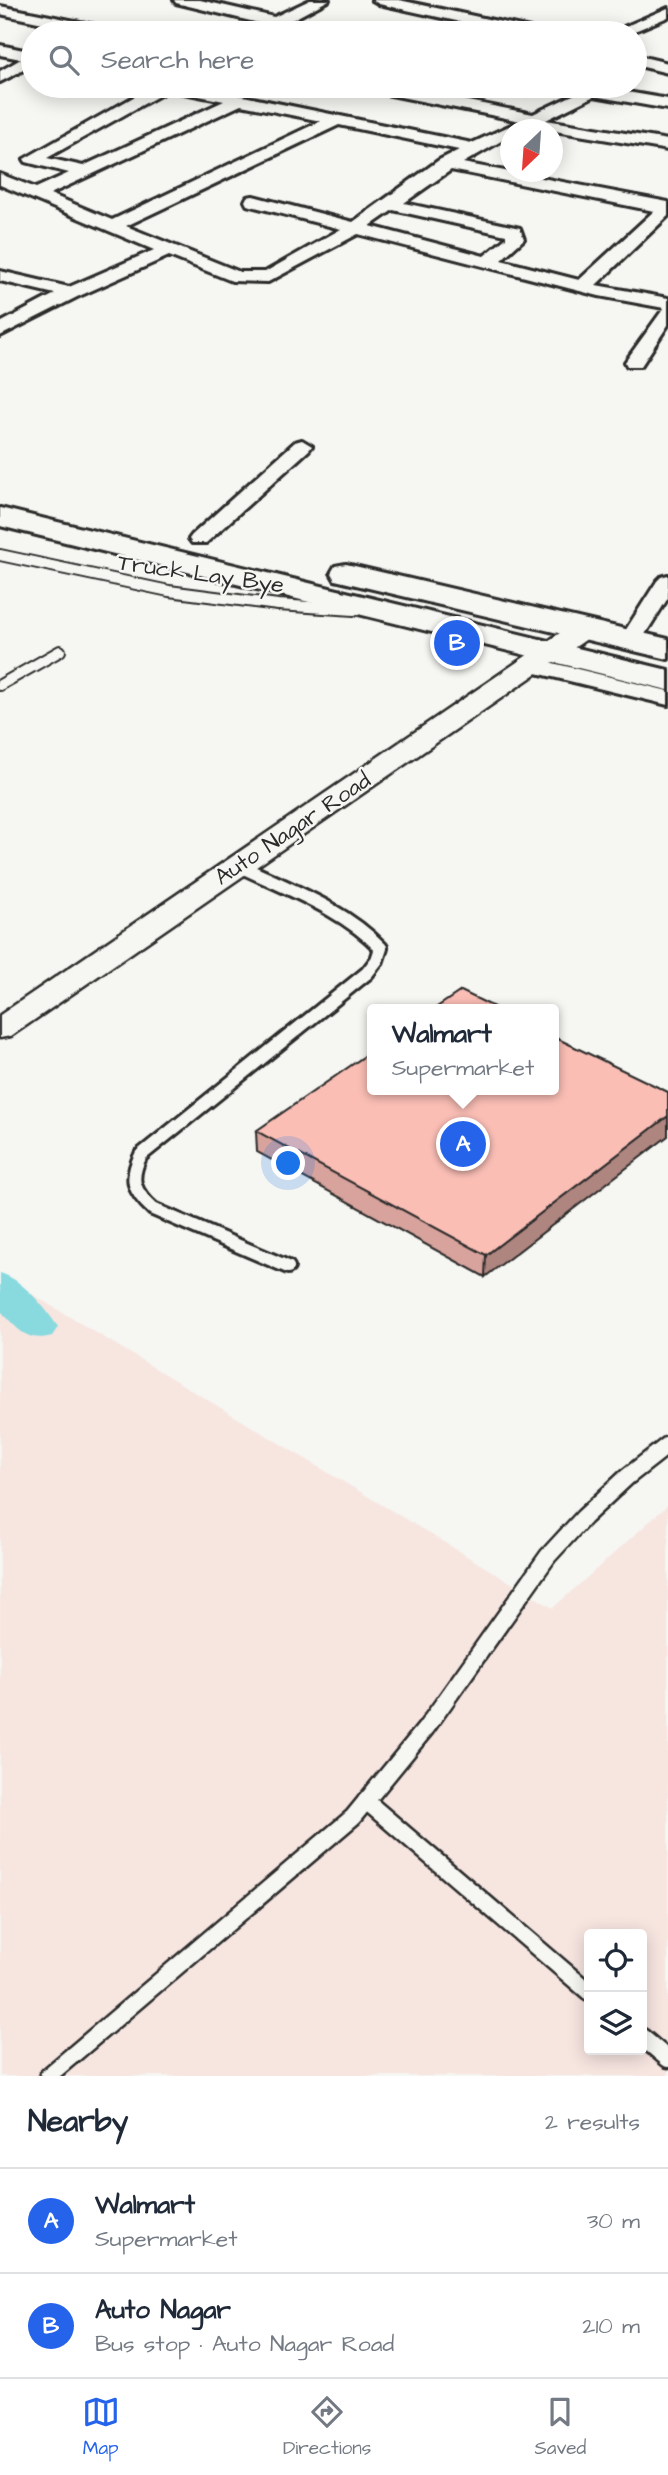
<!DOCTYPE html>
<meta charset="utf-8">
<style>
:root{--surface:#fff;--page:#f6f6f7;--text:#1f2937;--muted:#747a83;--line:#e0e1e3;--accent:#2563eb}
body{margin:0;font-family:"Architects Daughter",sans-serif;background:var(--page);color:var(--text)}
.controls{position:absolute;right:21px;bottom:21px;display:grid;overflow:hidden;border-radius:7px;box-shadow:0 4px 18px #0003}
.controls button{width:63px;height:63px;display:grid;place-items:center;padding:0;border:0;border-bottom:2px solid var(--line);background:var(--surface);color:var(--text);font:35px sans-serif}
.compass{position:absolute;left:500px;top:119px;width:63px;height:63px;border-radius:50%;background:var(--surface);box-shadow:0 4px 18px #0003;rotate:205deg}
.you{position:absolute;left:289px;top:1164px;width:24px;height:24px;margin:-18px;border:5px solid #fff;border-radius:50%;background:#1a73e8;box-shadow:0 0 0 10px #1a73e833}
.badge{display:grid;place-items:center;width:46px;height:46px;border-radius:50%;background:var(--accent);color:#fff;font-size:23px;font-weight:700}
.pin{position:absolute;translate:-50% -50%;border:4px solid #fff;box-shadow:0 2px 7px #0006}
.popup{position:absolute;left:367px;top:1004px;width:192px;height:91px;box-sizing:border-box;display:grid;place-content:center;border-radius:7px;background:var(--surface);filter:drop-shadow(0 2px 5px #0005);font-size:23px;white-space:nowrap;color:var(--muted)}
.popup b{font-size:26px;color:var(--text)}
.popup::after{content:'';position:absolute;left:50%;top:100%;margin-left:-14px;border:14px solid transparent;border-top-color:var(--surface)}
.list{margin:0;padding:0;list-style:none}
h2{display:flex;justify-content:space-between;align-items:center;height:91px;margin:0;padding:0 28px;font-size:30px}
h2 small{font-size:23px;font-weight:400;color:var(--muted)}
.list li{display:grid;grid-template-columns:46px 1fr auto;gap:21px;align-items:center;box-sizing:border-box;height:105px;padding:0 28px;border-top:2px solid var(--line)}
.list b{display:block;font-size:26px;white-space:nowrap}
.list p{margin:0;font-size:23px;white-space:nowrap;color:var(--muted)}
.list em{font-size:23px;font-style:normal;color:var(--muted)}
.icon{flex:none;width:38px;height:38px;fill:none;stroke:currentColor;stroke-width:2;stroke-linecap:round;stroke-linejoin:round}
.map{position:relative;flex:none;width:668px;height:2076px;overflow:hidden}
.search{position:absolute;background:var(--surface);box-shadow:0 4px 18px #0003;left:21px;right:21px;top:21px;height:77px;display:flex;align-items:center;gap:18px;box-sizing:border-box;padding:0 24px;border-radius:38px;color:var(--muted);font-size:26px}
.sheet{height:301px;background:var(--surface)}
nav{display:flex;justify-content:space-around;align-items:center;box-sizing:border-box;height:98px;border-top:2px solid var(--line);background:var(--surface);font-size:19px;color:var(--muted)}
nav a{display:grid;justify-items:center;gap:4px}
nav .on{color:var(--accent)}
.map>svg:first-child{display:block}
</style>
<div class="map">
<svg width="668" height="2076" viewBox="0 0 668 2076">
<rect width="100%" height="100%" fill="#f6f6f2"/>
<filter id="ink" filterUnits="userSpaceOnUse"><feTurbulence type="fractalNoise" baseFrequency=".0143" numOctaves="2"/><feDisplacementMap in="SourceGraphic" scale="14" xChannelSelector="R" yChannelSelector="G"/><feConvolveMatrix kernelMatrix="1 2 1 2 8 2 1 2 1" color-interpolation-filters="sRGB"/></filter>
<g filter="url(#ink)">
<path fill="#f7e5e0" fill-rule="evenodd" d="M0 1275 553 1608 668 1505V2076H0ZM589 1934H642V2050H589Z"/>
<g fill="none" stroke-linecap="round" stroke-linejoin="round">
<path fill="#88dadf" fill-rule="evenodd" d="M0 1273C23 1280 45 1307 58 1327L52 1336C26 1343 17 1328 0 1310Z"/>
<g stroke="#2b2b2b" stroke-width="14">
<g id="service-far2">
<path d="M0 555 169 591 278 605 354 610"/>
<path d="M0 685 60 651"/>
</g>
</g>
<g stroke="#2b2b2b" stroke-width="18">
<path id="service-far1" d="M238 865C287 889 343 908 381 948L377 960 367 973 141 1155C129 1179 133 1191 153 1209L288 1267"/>
</g>
<g stroke="#2b2b2b" stroke-width="21">
<g id="service">
<path d="M366 1801 589 1992"/>
<path d="M642 2037 668 2059"/>
<path d="M48 2076 353 1817 426 1728 548 1556 584 1517 627 1477 668 1445"/>
</g>
</g>
<g stroke="#2b2b2b" stroke-width="6">
<g id="minor">
<path d="M174 0H200L274 17 310 0H329L290 21 326 30 329 33C312 34 298 31 282 28 276 27 271 30 265 28L263 24 176 3Z"/>
<path d="M372 0H399L530 28 538 33H511L379 4Z"/>
<path d="M0 6 110 28 118 33H90L0 14Z"/>
<path d="M668 8V17L630 33H610Z"/>
<path d="M0 45 33 52V65L0 82V71L21 59 0 55Z"/>
<path d="M635 55 668 63V73L635 65Z"/>
<path d="M153 86H194L472 143 520 121 371 91 363 86H393L533 114 592 86 668 99V109L594 96 546 120 668 140V150L531 127 510 130V136L463 163 668 202V216L596 285 668 298V325L641 366H627L625 362 664 308 599 296 358 234 268 282 232 281 169 256 77 297 0 336V323L55 294 0 281V271L69 287 154 250 0 185V174L36 188 69 173 26 162 24 159ZM169 90 224 101 83 166 47 158ZM241 105 321 121 112 220 50 194ZM339 125 459 150 439 160 353 222 253 196 247 197 245 201 247 205 341 229 265 272H240L126 226ZM451 170 654 211 579 280 501 260 524 239 520 228 404 203ZM393 210 506 235V238L484 256 370 226Z"/>
<path d="M302 440 312 446 309 450 206 543H192L189 539 192 535 295 442Z"/>
<path d="M668 575V598L642 639 639 644H623L620 639 657 581 661 577Z"/>
<path d="M532 658 668 691V705L524 670 521 665 524 660Z"/>
</g>
</g>
<g stroke="#2b2b2b" stroke-width="5">
<path id="tertiary" d="M585 620 594 622 598 628 594 634 11 1036 0 1038V1015L576 622Z"/>
</g>
<g stroke="#2b2b2b" stroke-width="6">
<g id="primary">
<path d="M0 508 668 670V690L0 526Z"/>
<path d="M346 564 668 639V659L335 580 331 573 335 566Z"/>
</g>
</g>
<use href="#service-far2" stroke="#f6f6f2" stroke-width="10"/>
<use href="#service-far1" stroke="#f6f6f2" stroke-width="12"/>
<use href="#service" stroke="#f6f6f2" stroke-width="16"/>
<use href="#minor" fill="#f6f6f2" fill-rule="evenodd"/>
<use href="#tertiary" fill="#f6f6f2" fill-rule="evenodd"/>
<use href="#primary" fill="#f6f6f2" fill-rule="evenodd"/>
</g>
<path fill="#d7a39c" stroke="#2b2b2b" stroke-width="2" d="M554 1090 485 1277 257 1152 256 1131Z"/>
<path fill="#af857f" stroke="#2b2b2b" stroke-width="2" d="M668 1116V1136L485 1277 486 1255Z"/>
<g fill="#fabeb5" stroke="#2b2b2b" stroke-width="2">
<path d="M461 991 498 1009H434Z"/>
<path d="M554 1037 668 1092V1116L486 1255 256 1131 372 1051V1090H554Z"/>
</g>
</g>
<g text-anchor="middle" stroke-width="5" stroke-linejoin="round" paint-order="stroke">
<g font-size="23" fill="#2b2b2b" stroke="#f6f6f2">
<text transform="translate(201 573) rotate(8)" y="8">Truck Lay Bye</text>
<text transform="translate(292 828) rotate(-34)" y="8">Auto Nagar Road</text>
</g>
</g>
</svg>
<div class="controls">
<button><svg class="icon" aria-label="locate" viewBox="0 0 24 24"><circle cx="12" cy="12" r="6"/><path d="M12 2v4M12 18v4M2 12h4M18 12h4"/></svg></button>
<button><svg class="icon" aria-label="layers" viewBox="0 0 24 24"><path d="M12 4l9 5-9 5-9-5zM3 14l9 5 9-5"/></svg></button>
</div>
<svg class="compass" viewBox="-18 -18 36 36"><path d="M0-13l5 13h-10z" fill="#e53935"/><path d="M0 13l5-13h-10z" fill="#747a83"/></svg>
<div class="you"></div>
<div class="pin badge" style="left:463px;top:1144px">A</div>
<div class="popup"><b>Walmart</b>Supermarket</div>
<div class="pin badge" style="left:457px;top:643px">B</div>
<div class="search"><svg class="icon" aria-label="search" viewBox="0 0 24 24"><circle cx="10" cy="10" r="6"/><path d="M15 15l6 6"/></svg>Search here</div>
</div>
<section class="sheet">
<h2>Nearby<small>2 results</small></h2>
<ul class="list">
<li><span class="badge">A</span><div><b>Walmart</b><p>Supermarket</p></div><em>30 m</em></li>
<li><span class="badge">B</span><div><b>Auto Nagar</b><p>Bus stop · Auto Nagar Road</p></div><em>210 m</em></li>
</ul>
</section>
<nav>
<a class="on"><svg class="icon" aria-label="map" viewBox="0 0 24 24"><path d="M3 6l6-2 6 2 6-2v14l-6 2-6-2-6 2zM9 4v14M15 6v14"/></svg>Map</a>
<a><svg class="icon" aria-label="directions" viewBox="0 0 24 24"><path d="M12 3l9 9-9 9-9-9zM9 14v-3h6M13 9l2 2-2 2"/></svg>Directions</a>
<a><svg class="icon" aria-label="saved" viewBox="0 0 24 24"><path d="M7 4h10v16l-5-4-5 4z"/></svg>Saved</a>
</nav>
